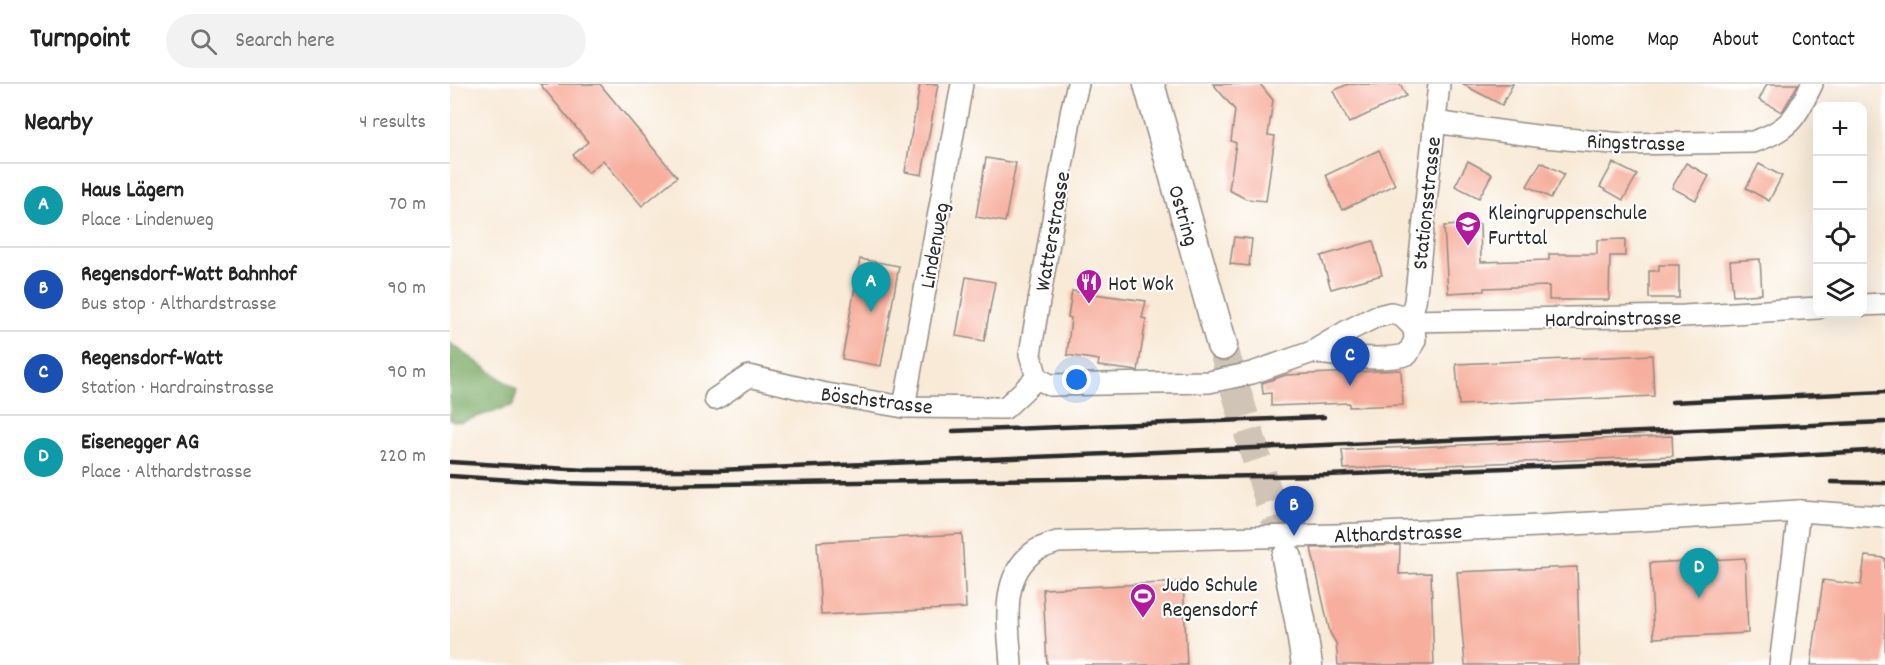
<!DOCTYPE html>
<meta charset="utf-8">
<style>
:root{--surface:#fff;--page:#f2f2f2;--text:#222;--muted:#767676;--line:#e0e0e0;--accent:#db2777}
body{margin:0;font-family:Dekko,sans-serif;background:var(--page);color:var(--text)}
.controls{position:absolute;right:18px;top:18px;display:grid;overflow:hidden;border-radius:12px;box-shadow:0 6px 24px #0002}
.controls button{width:54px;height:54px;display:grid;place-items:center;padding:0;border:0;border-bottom:2px solid var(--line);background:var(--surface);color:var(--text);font:30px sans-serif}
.you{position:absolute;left:627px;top:296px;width:21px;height:21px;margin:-15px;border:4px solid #fff;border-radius:50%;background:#1a73e8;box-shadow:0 0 0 9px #1a73e833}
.badge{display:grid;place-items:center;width:39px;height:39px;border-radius:50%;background:var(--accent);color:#fff;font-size:20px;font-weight:700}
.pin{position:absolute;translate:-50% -50px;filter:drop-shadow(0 2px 3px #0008)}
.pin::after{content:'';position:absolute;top:32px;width:21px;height:18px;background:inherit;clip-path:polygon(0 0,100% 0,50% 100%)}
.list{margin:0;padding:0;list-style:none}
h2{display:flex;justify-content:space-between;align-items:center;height:78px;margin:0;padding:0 24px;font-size:26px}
h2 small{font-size:20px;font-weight:400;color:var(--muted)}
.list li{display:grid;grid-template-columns:39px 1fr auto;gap:18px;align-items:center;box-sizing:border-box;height:84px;padding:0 24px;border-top:2px solid var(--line)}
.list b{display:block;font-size:22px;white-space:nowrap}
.list p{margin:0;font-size:20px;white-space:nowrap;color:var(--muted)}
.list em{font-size:20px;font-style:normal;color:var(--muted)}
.icon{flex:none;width:33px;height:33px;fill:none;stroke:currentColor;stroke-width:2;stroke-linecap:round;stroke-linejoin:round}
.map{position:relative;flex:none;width:1435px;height:581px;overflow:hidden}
header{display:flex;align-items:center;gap:36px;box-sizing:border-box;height:84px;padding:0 30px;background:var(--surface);border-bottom:2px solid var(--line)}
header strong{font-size:28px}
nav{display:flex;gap:33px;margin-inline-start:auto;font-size:21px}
.search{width:420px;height:54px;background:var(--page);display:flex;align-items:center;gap:15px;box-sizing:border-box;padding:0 21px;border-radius:33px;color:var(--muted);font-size:22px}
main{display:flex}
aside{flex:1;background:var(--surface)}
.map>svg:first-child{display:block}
</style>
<header>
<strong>Turnpoint</strong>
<div class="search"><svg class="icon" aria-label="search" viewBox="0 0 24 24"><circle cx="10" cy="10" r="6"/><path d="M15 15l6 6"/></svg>Search here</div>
<nav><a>Home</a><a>Map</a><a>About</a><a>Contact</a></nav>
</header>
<main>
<aside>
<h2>Nearby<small>4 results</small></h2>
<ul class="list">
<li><span class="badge" style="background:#0f9aa8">A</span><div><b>Haus Lägern</b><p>Place · Lindenweg</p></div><em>70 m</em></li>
<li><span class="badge" style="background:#1a4fb4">B</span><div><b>Regensdorf-Watt Bahnhof</b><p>Bus stop · Althardstrasse</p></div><em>90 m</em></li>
<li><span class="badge" style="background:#1a4fb4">C</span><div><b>Regensdorf-Watt</b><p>Station · Hardrainstrasse</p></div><em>90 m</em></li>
<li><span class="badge" style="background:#0f9aa8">D</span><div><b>Eisenegger AG</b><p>Place · Althardstrasse</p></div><em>220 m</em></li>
</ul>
</aside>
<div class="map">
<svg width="1435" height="581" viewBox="0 0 1435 581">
<rect width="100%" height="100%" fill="#fff"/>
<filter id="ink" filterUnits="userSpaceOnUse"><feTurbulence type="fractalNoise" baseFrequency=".0167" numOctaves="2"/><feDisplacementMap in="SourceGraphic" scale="12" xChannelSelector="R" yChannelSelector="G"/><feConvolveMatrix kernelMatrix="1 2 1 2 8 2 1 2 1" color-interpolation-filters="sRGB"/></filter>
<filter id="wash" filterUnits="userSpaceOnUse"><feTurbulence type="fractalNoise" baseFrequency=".008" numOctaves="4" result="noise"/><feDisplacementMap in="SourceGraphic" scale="24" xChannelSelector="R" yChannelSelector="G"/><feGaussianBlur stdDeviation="1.35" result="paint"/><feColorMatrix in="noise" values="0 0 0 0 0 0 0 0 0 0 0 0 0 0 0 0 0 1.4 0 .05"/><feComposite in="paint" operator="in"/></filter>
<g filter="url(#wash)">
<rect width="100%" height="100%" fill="#f8ead7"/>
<path fill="#7bac66" stroke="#536c48" stroke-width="1.5" d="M0 259 67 306 64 321 11 338 0 336Z"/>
<g id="blocks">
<g fill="#f7ae9c">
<path d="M90 0H150L227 93 192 122 153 76 138 89 123 71 138 58Z"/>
<path d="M470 0H488L472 91 455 88Z"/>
<path d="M763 0H810L823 16 818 51 825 52 816 117 796 115 779 106 786 59 781 57 785 26Z"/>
<path d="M898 0H950L956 12 899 39 883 7Z"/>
<path d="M1012 0H1063L1052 21Z"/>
<path d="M1317 0H1348L1332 28 1309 16Z"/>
<path d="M929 66 945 101 892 126 876 91Z"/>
<path d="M536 74 566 79 555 138 526 133Z"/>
<path d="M1018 77 1042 90 1029 114 1005 102Z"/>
<path d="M1091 78 1114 90 1101 114 1077 102Z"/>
<path d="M1163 79 1187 91 1173 116 1150 103Z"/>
<path d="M1236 79 1259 92 1246 116 1222 104Z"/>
<path d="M1309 80 1332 92 1319 117 1296 104Z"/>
<path d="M1030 140 1031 178 1099 176V170H1147V156L1175 155V172H1160L1159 216H1099V202L1034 204V207L998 209 994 142Z"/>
<path d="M784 153 802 155 799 182 780 180Z"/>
<path d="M923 157 932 191 881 205 871 172Z"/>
<path d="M410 175 449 182 431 282 392 275Z"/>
<path d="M1310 175 1312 210 1283 212 1280 177Z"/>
<path d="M1209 181H1229V214H1199V187H1209Z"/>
<path d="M516 193 545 198 534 257 506 252Z"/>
<path d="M622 207 696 217 692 234 696 235 688 287 648 282 649 276 617 271 621 234 618 233Z"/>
<path d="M1202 271 1204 312 1009 321 1006 280Z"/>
<path d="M951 286 953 321 899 323V319L821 322V309L813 310 812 299 836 291Z"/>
<path d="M1222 352 1223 372 894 385 892 366Z"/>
<path d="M512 450 516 524 371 531 367 458Z"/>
<path d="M950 461 949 490 981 489 984 581H888L886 559 880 549 861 464Z"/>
<path d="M1415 472 1435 474V581H1361L1373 496 1411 501Z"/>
<path d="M1295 474 1298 549 1204 554 1200 479Z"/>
<path d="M1127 483 1130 581H1015L1007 488Z"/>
<path d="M733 498 737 581H597L593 505Z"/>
</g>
</g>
</g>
<g filter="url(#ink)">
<use href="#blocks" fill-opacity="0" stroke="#928a81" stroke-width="1.5"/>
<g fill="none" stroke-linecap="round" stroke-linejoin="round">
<path stroke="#cfc4b5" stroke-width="30" stroke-dasharray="30 15" stroke-linecap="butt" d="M772 261 837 474"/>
<g stroke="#928a81" stroke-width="24">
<g id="street">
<path d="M984 38 1094 53 1173 60 1303 58C1340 46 1346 33 1362 0"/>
<path d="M1412 221 1435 220"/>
<path d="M959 237 1234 232 1368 224"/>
<path d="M959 237 965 218 989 0"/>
<path d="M587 294 600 301 759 298 802 289 862 268 897 247 925 233 941 229 952 232 964 244 965 256 958 270C935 278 886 272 862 268"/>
<path d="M587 294 580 270 622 24 628 0"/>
<path d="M265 315 299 292 371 309 454 323 555 324 587 294"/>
<path d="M454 323 512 0"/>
<path d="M561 581C559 543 548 493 585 467 591 463 600 461 607 458L886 451 1089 442 1349 427 1435 433"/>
<path d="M1330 581 1349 427"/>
</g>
</g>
<g stroke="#928a81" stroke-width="33">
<g id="secondary">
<path d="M699 0 772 261"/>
<path d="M837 474 850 536 857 581"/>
</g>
</g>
<use href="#street" stroke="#fff" stroke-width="21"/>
<use href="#secondary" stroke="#fff" stroke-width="30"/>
<g stroke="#2b2b2b" stroke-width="4.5">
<path d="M1222 318 1435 308"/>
<path d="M503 347 874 333"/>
<path d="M0 378 136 386H269L1435 338"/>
<path d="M0 392 110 399 204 401 877 391 1242 377 1435 366"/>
<path d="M1381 398 1435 399"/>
</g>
</g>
</g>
<defs>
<g id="school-pin" transform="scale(1.35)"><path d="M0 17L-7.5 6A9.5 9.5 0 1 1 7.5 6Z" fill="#b5179e" stroke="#fff"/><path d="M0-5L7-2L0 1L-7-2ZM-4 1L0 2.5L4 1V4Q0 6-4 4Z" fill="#fff"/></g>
<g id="restaurant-pin" transform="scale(1.35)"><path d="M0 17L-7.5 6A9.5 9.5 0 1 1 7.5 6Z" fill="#b5179e" stroke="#fff"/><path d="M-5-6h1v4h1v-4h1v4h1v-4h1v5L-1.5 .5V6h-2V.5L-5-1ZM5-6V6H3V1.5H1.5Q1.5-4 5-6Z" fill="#fff"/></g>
<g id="stadium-pin" transform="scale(1.35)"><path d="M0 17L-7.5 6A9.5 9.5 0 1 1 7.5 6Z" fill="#b5179e" stroke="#fff"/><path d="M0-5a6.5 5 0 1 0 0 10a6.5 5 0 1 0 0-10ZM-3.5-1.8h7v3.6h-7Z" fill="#fff"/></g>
</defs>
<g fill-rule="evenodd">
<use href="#school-pin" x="1018" y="140"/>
<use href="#restaurant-pin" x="639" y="198"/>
<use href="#stadium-pin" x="693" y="512"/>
</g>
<g text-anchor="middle" stroke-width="4.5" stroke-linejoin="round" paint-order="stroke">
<g font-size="22" fill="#2b2b2b" stroke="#fff">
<text transform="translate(1186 57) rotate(2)" y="8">Ringstrasse</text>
<text transform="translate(975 119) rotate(-84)" y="8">Stationsstrasse</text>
<text transform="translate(735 131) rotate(74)" y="8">Ostring</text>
<text transform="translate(601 147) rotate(-80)" y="8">Watterstrasse</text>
<text transform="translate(483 161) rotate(-80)" y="8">Lindenweg</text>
<text transform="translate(1163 233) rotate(-1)" y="8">Hardrainstrasse</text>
<text transform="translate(427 315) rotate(7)" y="8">Böschstrasse</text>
<text transform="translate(948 448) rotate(-2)" y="8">Althardstrasse</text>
</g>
<g font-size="22" fill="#2b2b2b" stroke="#fff" text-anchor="start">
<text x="1038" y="135">Kleingruppenschule<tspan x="1038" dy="25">Furttal</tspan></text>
<text x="658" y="206">Hot Wok</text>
<text x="712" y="507">Judo Schule<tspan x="712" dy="25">Regensdorf</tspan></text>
</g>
</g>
</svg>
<div class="controls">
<button>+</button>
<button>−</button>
<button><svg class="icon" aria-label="locate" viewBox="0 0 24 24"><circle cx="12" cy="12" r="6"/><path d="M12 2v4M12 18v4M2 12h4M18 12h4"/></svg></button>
<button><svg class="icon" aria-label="layers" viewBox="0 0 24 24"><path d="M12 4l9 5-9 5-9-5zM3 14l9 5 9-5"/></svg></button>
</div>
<div class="you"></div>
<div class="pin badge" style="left:421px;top:228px;background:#0f9aa8">A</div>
<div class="pin badge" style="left:844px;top:452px;background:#1a4fb4">B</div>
<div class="pin badge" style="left:900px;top:302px;background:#1a4fb4">C</div>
<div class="pin badge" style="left:1249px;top:514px;background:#0f9aa8">D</div>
</div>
</main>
